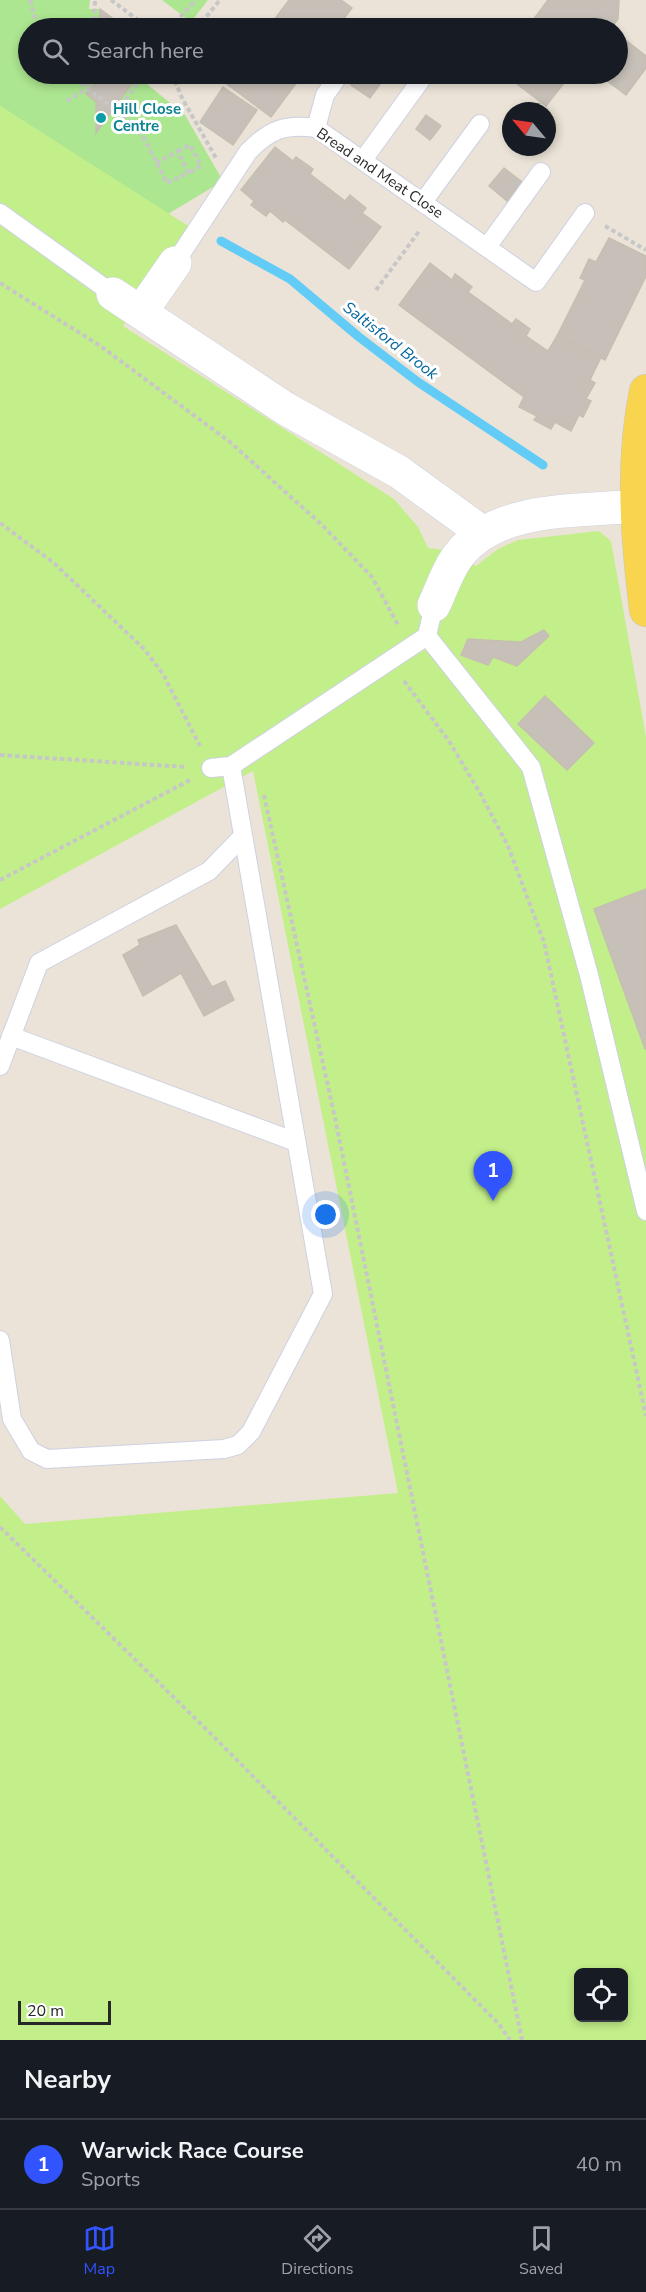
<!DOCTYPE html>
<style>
:root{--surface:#171b24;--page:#242831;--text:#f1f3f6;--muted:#9ea1a6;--line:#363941;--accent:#3154ff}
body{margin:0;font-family:"Nunito Sans",sans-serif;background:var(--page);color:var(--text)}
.controls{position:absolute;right:18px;bottom:18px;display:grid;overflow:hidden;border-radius:9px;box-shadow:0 3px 9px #0003}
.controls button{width:54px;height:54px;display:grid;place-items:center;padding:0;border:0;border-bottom:2px solid var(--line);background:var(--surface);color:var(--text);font:30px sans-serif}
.compass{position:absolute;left:502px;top:102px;width:54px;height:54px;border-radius:50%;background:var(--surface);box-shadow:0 3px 9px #0003;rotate:299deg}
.scale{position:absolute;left:18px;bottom:15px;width:93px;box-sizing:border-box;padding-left:6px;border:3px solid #272727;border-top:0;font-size:16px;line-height:21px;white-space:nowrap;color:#272727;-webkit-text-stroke:4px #fff;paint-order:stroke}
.you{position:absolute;left:326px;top:1215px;width:21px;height:21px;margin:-15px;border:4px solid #fff;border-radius:50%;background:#1a73e8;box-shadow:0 0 0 9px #1a73e833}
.badge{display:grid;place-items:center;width:39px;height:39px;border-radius:50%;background:var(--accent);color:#fff;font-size:20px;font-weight:700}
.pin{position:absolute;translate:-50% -50px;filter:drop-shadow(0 2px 3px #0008)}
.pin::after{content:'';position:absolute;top:32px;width:21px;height:18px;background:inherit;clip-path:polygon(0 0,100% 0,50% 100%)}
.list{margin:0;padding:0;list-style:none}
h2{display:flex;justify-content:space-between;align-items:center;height:78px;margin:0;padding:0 24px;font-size:26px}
h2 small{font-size:20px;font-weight:400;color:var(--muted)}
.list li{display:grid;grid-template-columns:39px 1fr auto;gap:18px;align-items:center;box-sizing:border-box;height:90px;padding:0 24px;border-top:2px solid var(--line)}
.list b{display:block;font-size:22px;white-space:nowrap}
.list p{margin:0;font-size:20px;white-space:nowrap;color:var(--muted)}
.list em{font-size:20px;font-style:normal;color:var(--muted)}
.icon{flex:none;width:33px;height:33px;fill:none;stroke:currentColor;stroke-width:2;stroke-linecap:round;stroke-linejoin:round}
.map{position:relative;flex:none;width:646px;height:2040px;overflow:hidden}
.search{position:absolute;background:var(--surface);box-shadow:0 3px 9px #0003;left:18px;right:18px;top:18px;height:66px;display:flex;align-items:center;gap:15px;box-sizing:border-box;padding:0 21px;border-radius:33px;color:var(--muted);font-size:22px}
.sheet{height:168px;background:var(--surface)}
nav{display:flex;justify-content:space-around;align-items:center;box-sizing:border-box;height:84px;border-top:2px solid var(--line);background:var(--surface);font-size:16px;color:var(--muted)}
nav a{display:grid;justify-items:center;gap:3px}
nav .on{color:var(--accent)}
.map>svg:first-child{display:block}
</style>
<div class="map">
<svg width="646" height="2040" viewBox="0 0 646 2040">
<rect width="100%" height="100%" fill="#ebe3d7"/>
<g fill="#ace690">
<path d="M0 0H90L89 9H100L99 28H28V74H97V81L86 94 96 102V132L137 76 185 115 223 181 168 214 0 106Z"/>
<path d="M162 0H208L191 22Z"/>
</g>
<path fill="#c3ef8a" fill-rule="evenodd" d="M0 106 190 227 123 326 394 499 418 527 428 548 452 551 476 566 498 549 518 540 599 531 611 541 646 737V2040H0V1496L25 1524 398 1493 253 771 0 909ZM578 1972H624V2018H578Z"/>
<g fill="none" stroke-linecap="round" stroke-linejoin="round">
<path stroke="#62ccf6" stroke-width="9" d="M221 241 290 279 359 337 418 382 543 465"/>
</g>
<g fill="#c6c0b8" stroke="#c6bfb1" stroke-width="1.5">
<path d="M289 0H341L352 8 337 28H268Z"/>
<path d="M548 0H619L618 19 611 28H527Z"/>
<path d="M100 9 126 28H99Z"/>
<path d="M618 34 646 56V68L626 95 598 74H618Z"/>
<path d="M97 74H139L96 133V102L86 94 97 81Z"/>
<path d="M234 74H303L271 117 227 84Z"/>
<path d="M359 74H374L383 80 370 98 351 85Z"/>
<path d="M504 74H571L546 106Z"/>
<path d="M223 87 257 110 233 145 200 122Z"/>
<path d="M426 115 441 126 430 140 416 129Z"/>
<path d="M275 147 293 161 296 157 313 169 310 174 345 201 350 195 366 208 362 213 381 227 349 269 285 220 283 222 270 211 266 216 251 205 254 201 241 190Z"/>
<path d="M504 168 522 182 507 201 489 186Z"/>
<path d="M609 238 646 256V276L605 360 557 336 585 280 580 278 589 259 596 262Z"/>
<path d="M430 263 452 280 455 274 472 287 468 292 512 324 516 319 530 329 526 336 548 351 557 336 601 357 590 380 595 383 586 399 591 401 583 417 579 415 571 431 555 422 551 429 534 420 537 416 519 407 524 397 399 305Z"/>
<path d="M544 630 549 636 517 666 493 657 488 665 461 655 468 639 521 642Z"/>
<path d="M545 696 594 743 567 770 518 724Z"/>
<path d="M646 889V1048L645 1049 594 909Z"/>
<path d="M176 925 212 987 225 981 234 1000 204 1016 181 973 143 996 123 955 140 945 138 940Z"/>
</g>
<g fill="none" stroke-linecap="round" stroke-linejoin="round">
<g stroke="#cdd1e2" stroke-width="20">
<g id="lane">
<path d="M316 128 325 95 340 74"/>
<path d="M363 160 421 80"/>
<path d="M423 202 480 124"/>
<path d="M0 213 113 294"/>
<path d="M487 247 541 172"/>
<path d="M175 263 248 152C270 129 285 124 316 128L536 282 585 213"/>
<path d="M434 605 427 636 531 767 589 975 646 1211"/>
<path d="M211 768 231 766 427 636"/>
<path d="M11 1036 296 1142"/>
<path d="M0 1066 39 963 209 871 241 838"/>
<path d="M0 1340 12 1419 31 1451 47 1459 224 1449 238 1445 251 1432 323 1294 231 766"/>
</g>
</g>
<g stroke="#cdd1e2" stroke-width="34">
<g id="street">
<path d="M113 294 286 409 399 472 483 533"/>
<path d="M141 312 175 263"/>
<path d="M434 605C441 590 447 572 456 559 493 505 578 512 636 506"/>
</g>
</g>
<g stroke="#c7c7c7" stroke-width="34">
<path id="primary" d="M646 391C631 464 637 537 646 610"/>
</g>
<g stroke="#c7c7c7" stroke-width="4" stroke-dasharray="4.5 3" stroke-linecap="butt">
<path d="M30 0 38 28"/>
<path d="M111 0 149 28"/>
<path d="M94 28 95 0"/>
<path d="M170 28 196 0"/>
<path d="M197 28 220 0"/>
<path d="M69 74 132 123 145 140 167 183 188 173 178 151 157 163"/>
<path d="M172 74 182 98 216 158"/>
<path d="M88 87 92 74"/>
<path d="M67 101 86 89"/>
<path d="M117 112 144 74"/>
<path d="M178 151 190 145 201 166 188 173"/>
<path d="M605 226 646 250"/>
<path d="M0 283 99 345 230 442 322 525 372 577 398 625"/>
<path d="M376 290 420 230"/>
<path d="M0 523 54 563 145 650 163 674 200 746"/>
<path d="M404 681 449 741 480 793 508 846 544 942 646 1416"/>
<path d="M0 755 186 767"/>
<path d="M264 795 335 1118 522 2040"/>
<path d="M0 880 192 779"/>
<path d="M0 1527 211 1734 498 2023 510 2040"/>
</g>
<use href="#lane" stroke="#fff" stroke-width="18"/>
<use href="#street" stroke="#fff" stroke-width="33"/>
<use href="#primary" stroke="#f9d44f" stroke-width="33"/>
</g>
<circle fill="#0f9aa8" stroke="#fff" stroke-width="2" cx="101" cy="118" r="6"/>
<g text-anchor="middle" stroke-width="6" stroke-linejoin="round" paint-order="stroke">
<g font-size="15" font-weight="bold" fill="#0d838f" stroke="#fff" text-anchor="start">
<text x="113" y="114">Hill Close<tspan x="113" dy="17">Centre</tspan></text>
</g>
<g font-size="15" fill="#272727" stroke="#fff">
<text transform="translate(380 173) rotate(34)" y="5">Bread and Meat Close</text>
</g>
<g font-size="16" font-style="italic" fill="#05679e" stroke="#fff">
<text transform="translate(391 340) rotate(38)" y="6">Saltisford Brook</text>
</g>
</g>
</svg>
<div class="controls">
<button><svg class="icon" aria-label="locate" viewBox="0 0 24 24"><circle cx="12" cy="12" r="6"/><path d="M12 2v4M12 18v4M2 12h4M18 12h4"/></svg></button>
</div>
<svg class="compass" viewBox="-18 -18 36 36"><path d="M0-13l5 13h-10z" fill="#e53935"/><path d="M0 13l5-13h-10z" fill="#9ea1a6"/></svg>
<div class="scale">20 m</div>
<div class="you"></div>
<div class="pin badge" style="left:493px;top:1201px">1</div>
<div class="search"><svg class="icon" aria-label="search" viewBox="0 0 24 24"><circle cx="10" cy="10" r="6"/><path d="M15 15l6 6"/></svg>Search here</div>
</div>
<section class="sheet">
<h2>Nearby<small></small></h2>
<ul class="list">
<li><span class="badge">1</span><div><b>Warwick Race Course</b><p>Sports</p></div><em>40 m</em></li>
</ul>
</section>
<nav>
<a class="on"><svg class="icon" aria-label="map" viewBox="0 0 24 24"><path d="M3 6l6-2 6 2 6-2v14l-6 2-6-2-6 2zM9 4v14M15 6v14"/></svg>Map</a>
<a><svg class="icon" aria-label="directions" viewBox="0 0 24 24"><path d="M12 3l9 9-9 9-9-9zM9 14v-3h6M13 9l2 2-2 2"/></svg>Directions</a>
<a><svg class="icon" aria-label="saved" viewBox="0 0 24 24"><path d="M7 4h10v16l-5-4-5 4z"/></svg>Saved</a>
</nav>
